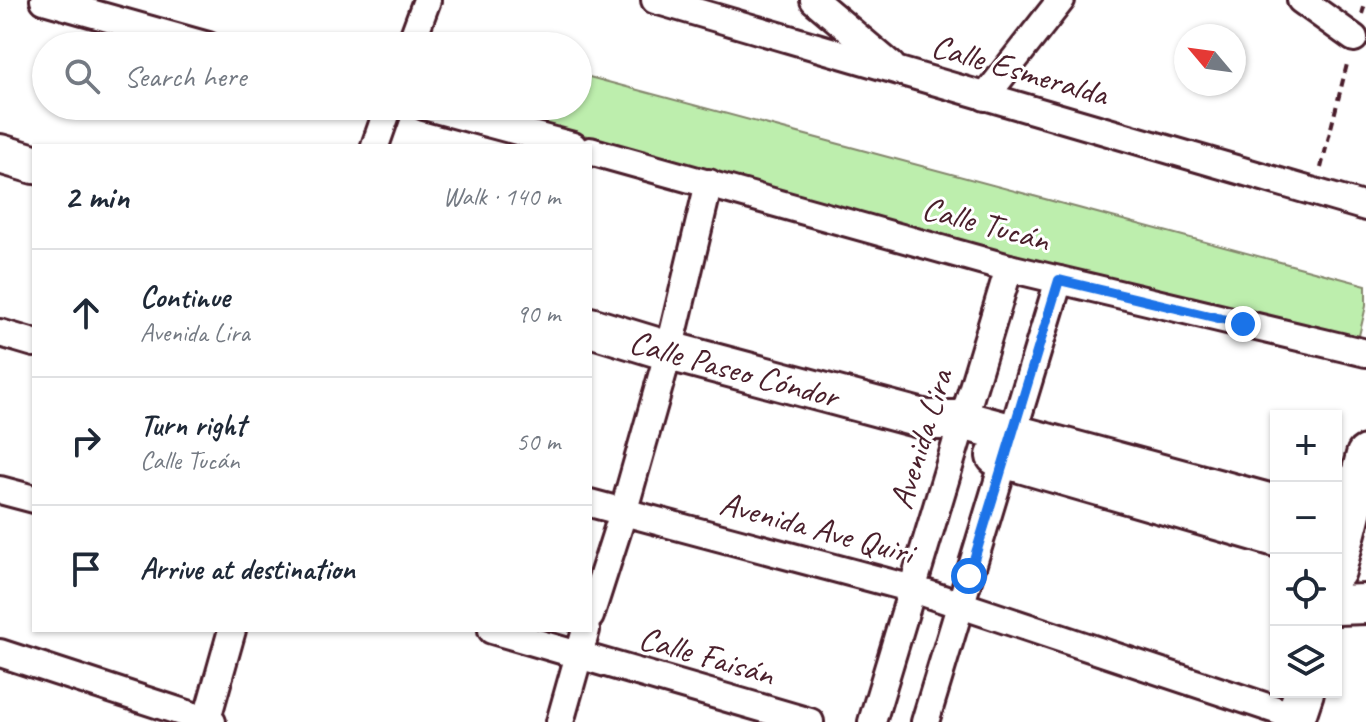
<!DOCTYPE html>
<meta charset="utf-8">
<style>
:root{--surface:#fff;--page:#f2f2f3;--text:#1f2937;--muted:#747a83;--line:#e0e1e3}
body{margin:0;font-family:Caveat,sans-serif;background:var(--page);color:var(--text)}
.controls{position:absolute;right:24px;bottom:24px;display:grid;overflow:hidden;border-radius:0px;box-shadow:0 2px 6px #0004}
.controls button{width:72px;height:72px;display:grid;place-items:center;padding:0;border:0;border-bottom:2px solid var(--line);background:var(--surface);color:var(--text);font:40px sans-serif}
.compass{position:absolute;left:1174px;top:24px;width:72px;height:72px;border-radius:50%;background:var(--surface);box-shadow:0 2px 6px #0004;rotate:299deg}
.stop{position:absolute;width:24px;height:24px;margin:-18px;border:6px solid #1a73e8;border-radius:50%;background:#fff}
.stop.end{background:#1a73e8;border-color:#fff;box-shadow:0 2px 8px #0008}
.list{margin:0;padding:0;list-style:none}
h2{display:flex;justify-content:space-between;align-items:center;height:104px;margin:0;padding:0 32px;font-size:34px}
h2 small{font-size:26px;font-weight:400;color:var(--muted)}
.list li{display:grid;grid-template-columns:52px 1fr auto;gap:24px;align-items:center;box-sizing:border-box;height:128px;padding:0 32px;border-top:2px solid var(--line)}
.list b{display:block;font-size:30px;white-space:nowrap}
.list p{margin:0;font-size:26px;white-space:nowrap;color:var(--muted)}
.list em{font-size:26px;font-style:normal;color:var(--muted)}
.icon{flex:none;width:44px;height:44px;fill:none;stroke:currentColor;stroke-width:2;stroke-linecap:round;stroke-linejoin:round}
.map{position:relative;flex:none;width:1366px;height:722px;overflow:hidden}
.search{position:absolute;background:var(--surface);box-shadow:0 2px 6px #0004;left:32px;top:32px;width:560px;height:88px;display:flex;align-items:center;gap:20px;box-sizing:border-box;padding:0 28px;border-radius:44px;color:var(--muted);font-size:30px}
.panel{position:absolute;background:var(--surface);box-shadow:0 2px 6px #0004;left:32px;top:144px;width:560px;height:488px;border-radius:0px}
.map>svg:first-child{display:block}
</style>
<div class="map">
<svg width="1366" height="722" viewBox="0 0 1366 722">
<rect width="100%" height="100%" fill="#fff"/>
<filter id="ink" filterUnits="userSpaceOnUse"><feTurbulence type="fractalNoise" baseFrequency=".0125" numOctaves="2"/><feDisplacementMap in="SourceGraphic" scale="16" xChannelSelector="R" yChannelSelector="G"/><feConvolveMatrix kernelMatrix="1 2 1 2 8 2 1 2 1" color-interpolation-filters="sRGB"/></filter>
<g filter="url(#ink)">
<path fill="#bdeead" stroke="#84866c" stroke-width="2" d="M578 74 1366 285V306L1354 357 483 106H578Z"/>
<g fill="none" stroke-linecap="round" stroke-linejoin="round">
<g stroke="#4a1f2b" stroke-width="32">
<g id="street">
<path d="M44 0 208 46"/>
<path d="M655 0 1366 207"/>
<path d="M814 0 891 65"/>
<path d="M1301 0 1354 38"/>
<path d="M410 46 427 0"/>
<path d="M985 97 1061 0"/>
<path d="M424 106 573 146"/>
<path d="M375 146 389 106"/>
<path d="M590 151 1009 268 1366 353"/>
<path d="M0 333 34 343"/>
<path d="M0 490 34 499"/>
<path d="M590 503 913 589 1297 717"/>
<path d="M590 616 623 513 669 351 709 183"/>
<path d="M492 630 810 722"/>
<path d="M0 653 212 722"/>
<path d="M206 722 232 630"/>
<path d="M560 722 586 630"/>
<path d="M872 722 1009 268"/>
<path d="M925 722 1059 280"/>
</g>
</g>
<g stroke="#4a1f2b" stroke-width="44">
<g id="secondary">
<path d="M0 154 34 164"/>
<path id="s1" d="M590 327 669 351 927 420H962L1276 505"/>
<path d="M996 456 1276 537"/>
<path d="M1336 571 1366 455"/>
<path d="M1336 605 1366 604"/>
<path d="M1294 722 1304 692"/>
</g>
</g>
<g stroke="#4a1f2b" stroke-width="4" stroke-dasharray="8 6" stroke-linecap="butt">
<path d="M1362 14 1366 1"/>
<path d="M1321 168 1348 60"/>
</g>
<use href="#street" stroke="#fff" stroke-width="26"/>
<use href="#secondary" stroke="#fff" stroke-width="38"/>
</g>
</g>
<g fill="none" stroke-linecap="round" stroke-linejoin="round" filter="url(#ink)">
<path stroke="#1a73e8" stroke-width="10" d="M969 576 1059 280 1243 324"/>
</g>
<g text-anchor="middle" stroke-width="6" stroke-linejoin="round" paint-order="stroke">
<g font-size="34" fill="#4a1f2b" stroke="#fff">
<text transform="translate(1020 69) rotate(16)" y="12">Calle Esmeralda</text>
<text transform="translate(986 223) rotate(15)" y="12">Calle Tucán</text>
<text dy="12" stroke="none"><textPath href="#s1" startOffset="150">Calle Paseo Cóndor</textPath></text>
<text transform="translate(920 439) rotate(-73)" y="12">Avenida Lira</text>
<text transform="translate(817 527) rotate(15)" y="12">Avenida Ave Quiri</text>
<text transform="translate(707 655) rotate(16)" y="12">Calle Faisán</text>
</g>
</g>
</svg>
<div class="controls">
<button>+</button>
<button>−</button>
<button><svg class="icon" aria-label="locate" viewBox="0 0 24 24"><circle cx="12" cy="12" r="6"/><path d="M12 2v4M12 18v4M2 12h4M18 12h4"/></svg></button>
<button><svg class="icon" aria-label="layers" viewBox="0 0 24 24"><path d="M12 4l9 5-9 5-9-5zM3 14l9 5 9-5"/></svg></button>
</div>
<svg class="compass" viewBox="-18 -18 36 36"><path d="M0-13l5 13h-10z" fill="#e53935"/><path d="M0 13l5-13h-10z" fill="#747a83"/></svg>
<div class="stop" style="left:969px;top:576px"></div>
<div class="stop end" style="left:1243px;top:324px"></div>
<div class="search"><svg class="icon" aria-label="search" viewBox="0 0 24 24"><circle cx="10" cy="10" r="6"/><path d="M15 15l6 6"/></svg>Search here</div>
<section class="panel">
<h2>2 min<small>Walk · 140 m</small></h2>
<ul class="list">
<li><svg class="icon" aria-label="ahead" viewBox="0 0 24 24"><path d="M12 20V5M6 11l6-6 6 6"/></svg><div><b>Continue</b><p>Avenida Lira</p></div><em>90 m</em></li>
<li><svg class="icon" aria-label="right" viewBox="0 0 24 24"><path d="M7 20v-9h11M14 6l5 5-5 5"/></svg><div><b>Turn right</b><p>Calle Tucán</p></div><em>50 m</em></li>
<li><svg class="icon" aria-label="arrive" viewBox="0 0 24 24"><path d="M6 21V4h12l-3 4 3 4H6"/></svg><div><b>Arrive at destination</b></div></li>
</ul>
</section>
</div>
